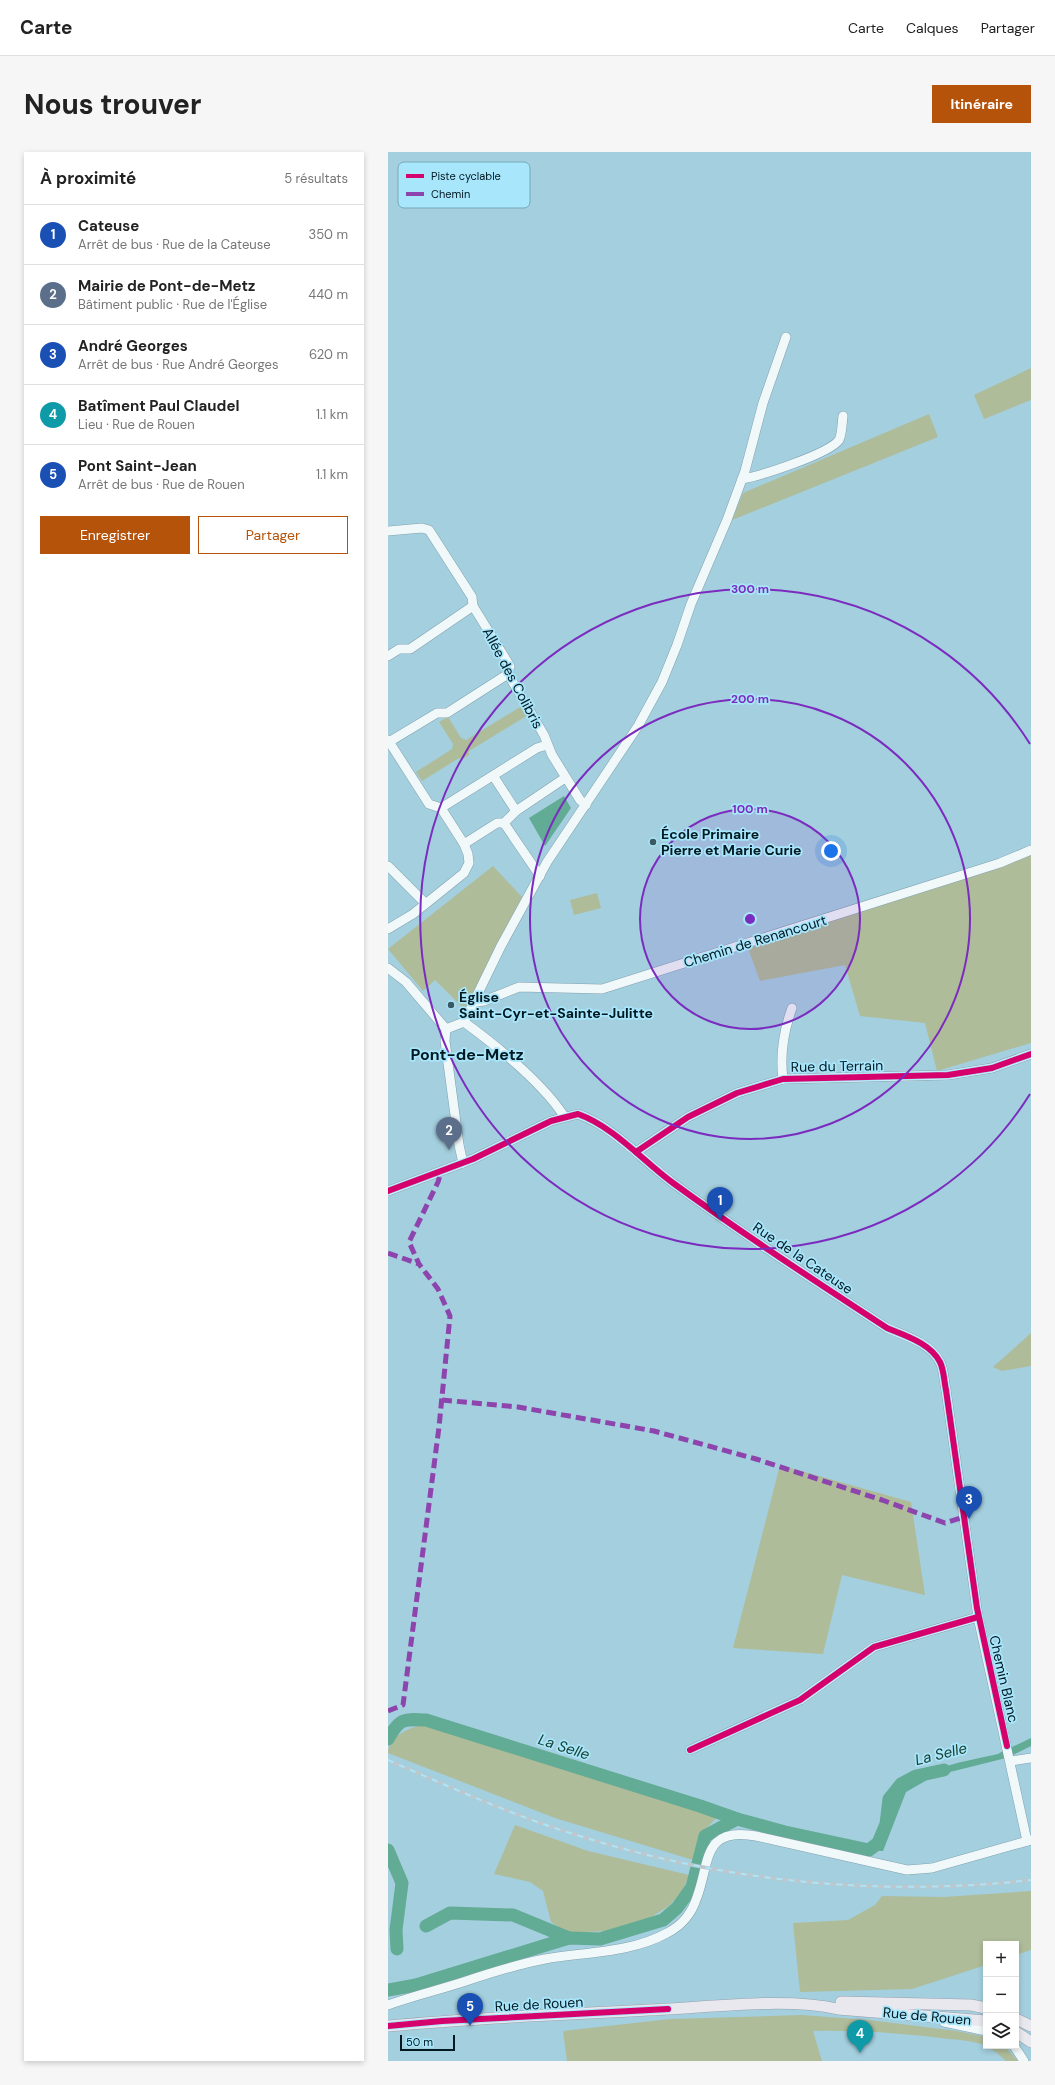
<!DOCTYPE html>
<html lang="fr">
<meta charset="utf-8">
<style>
:root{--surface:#fff;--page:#f6f6f6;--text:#222;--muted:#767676;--line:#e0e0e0;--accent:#b45309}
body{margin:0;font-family:"DM Sans",sans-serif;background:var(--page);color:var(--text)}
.controls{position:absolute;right:12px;bottom:12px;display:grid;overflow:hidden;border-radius:0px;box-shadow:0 2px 6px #0003}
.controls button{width:36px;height:36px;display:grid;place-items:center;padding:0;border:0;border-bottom:1px solid var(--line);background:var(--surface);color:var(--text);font:20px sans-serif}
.scale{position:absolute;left:12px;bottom:10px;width:55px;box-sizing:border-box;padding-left:4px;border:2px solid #011921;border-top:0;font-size:11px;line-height:14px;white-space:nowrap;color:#011921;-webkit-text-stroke:3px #a8e6fc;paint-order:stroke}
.you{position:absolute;left:443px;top:699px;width:14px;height:14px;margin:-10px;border:3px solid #fff;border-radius:50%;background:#1a73e8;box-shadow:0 0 0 6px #1a73e833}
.badge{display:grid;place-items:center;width:26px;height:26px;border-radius:50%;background:var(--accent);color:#fff;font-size:13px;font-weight:700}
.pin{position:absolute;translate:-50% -33px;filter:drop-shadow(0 1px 2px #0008)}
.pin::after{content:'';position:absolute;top:21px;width:14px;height:12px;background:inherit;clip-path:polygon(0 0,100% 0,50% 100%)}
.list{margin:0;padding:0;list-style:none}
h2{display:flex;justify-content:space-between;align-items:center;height:52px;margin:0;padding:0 16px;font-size:17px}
h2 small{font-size:13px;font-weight:400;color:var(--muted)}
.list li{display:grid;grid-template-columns:26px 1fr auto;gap:12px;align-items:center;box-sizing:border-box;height:60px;padding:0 16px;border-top:1px solid var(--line)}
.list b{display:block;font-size:15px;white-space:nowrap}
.list p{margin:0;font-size:13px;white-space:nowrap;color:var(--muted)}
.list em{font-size:13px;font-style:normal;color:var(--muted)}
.actions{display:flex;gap:8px;padding:12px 16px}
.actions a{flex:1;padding:9px 0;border:1px solid var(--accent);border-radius:0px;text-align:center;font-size:14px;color:var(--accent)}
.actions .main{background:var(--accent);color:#fff}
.icon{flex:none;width:22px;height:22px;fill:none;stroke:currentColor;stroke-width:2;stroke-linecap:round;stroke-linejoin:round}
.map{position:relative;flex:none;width:643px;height:1909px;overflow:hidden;border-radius:0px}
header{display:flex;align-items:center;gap:24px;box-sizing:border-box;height:56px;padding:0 20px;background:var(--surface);border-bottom:1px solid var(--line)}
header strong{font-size:19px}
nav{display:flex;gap:22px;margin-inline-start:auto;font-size:14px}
.intro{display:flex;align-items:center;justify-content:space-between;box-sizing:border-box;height:96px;padding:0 24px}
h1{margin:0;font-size:28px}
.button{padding:10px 18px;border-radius:0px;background:var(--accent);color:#fff;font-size:14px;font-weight:700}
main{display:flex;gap:24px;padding:0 24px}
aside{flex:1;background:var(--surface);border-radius:0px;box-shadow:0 2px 6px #0003}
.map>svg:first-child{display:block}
</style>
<header>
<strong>Carte</strong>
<nav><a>Carte</a><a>Calques</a><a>Partager</a></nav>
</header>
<div class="intro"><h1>Nous trouver</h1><a class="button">Itinéraire</a></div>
<main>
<aside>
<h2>À proximité<small>5 résultats</small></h2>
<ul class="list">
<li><span class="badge" style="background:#1a4fb4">1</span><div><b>Cateuse</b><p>Arrêt de bus · Rue de la Cateuse</p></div><em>350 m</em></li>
<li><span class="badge" style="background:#5c6f8a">2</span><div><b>Mairie de Pont-de-Metz</b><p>Bâtiment public · Rue de l'Église</p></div><em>440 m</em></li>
<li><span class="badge" style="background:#1a4fb4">3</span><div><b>André Georges</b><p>Arrêt de bus · Rue André Georges</p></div><em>620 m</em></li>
<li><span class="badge" style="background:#0f9aa8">4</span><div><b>Batîment Paul Claudel</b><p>Lieu · Rue de Rouen</p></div><em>1.1 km</em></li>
<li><span class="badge" style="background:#1a4fb4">5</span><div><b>Pont Saint-Jean</b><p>Arrêt de bus · Rue de Rouen</p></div><em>1.1 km</em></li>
</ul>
<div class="actions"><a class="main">Enregistrer</a><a>Partager</a></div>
</aside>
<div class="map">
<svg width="643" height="1909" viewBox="0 0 643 1909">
<rect width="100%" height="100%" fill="#a4cfde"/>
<g fill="#aebc99">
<path d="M643 216V248L596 267 586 243Z"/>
<path d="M541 262 550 285 344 368 355 341Z"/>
<path d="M134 554 140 563 81 599V603L75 607 71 606 34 629 28 620 64 597 65 592 51 570 60 565 73 586 78 588Z"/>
<path d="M643 693V891L549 919 537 871 472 864 457 813 372 829 357 788 626 702Z"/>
<path d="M105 714 134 745 78 859 47 828 35 839 0 797Z"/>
<path d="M209 741 213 756 186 763 182 748Z"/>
<path d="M643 1181V1214L614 1219 605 1215Z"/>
<path d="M392 1313 523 1350 537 1443 454 1423 435 1502 345 1496Z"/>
<path d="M37 1572 329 1665 312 1683 305 1708 167 1666 0 1601C0 1584 23 1575 37 1572Z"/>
<path d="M127 1673 200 1699 301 1723 295 1738 281 1754 260 1767 217 1779 180 1781 163 1770 155 1739 142 1730 106 1722Z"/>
<path d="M643 1739V1798L628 1803V1792H598V1813L524 1837 412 1840 405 1771 460 1768 487 1753 494 1744 556 1745Z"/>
<path d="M414 1863 481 1868 569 1879 598 1885V1894C584 1888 568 1888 553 1886 510 1881 468 1878 425 1879L434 1909H179L175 1879 282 1867Z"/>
<path d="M598 1894H616L630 1909H618L609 1901Z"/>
</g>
<g fill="#62ab94">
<path d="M176 644 183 656 157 694 141 666Z"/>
<path d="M643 1586V1594L623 1604 622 1596Z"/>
<path d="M617 1598 618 1606 546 1624 518 1640 495 1699H491C495 1681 503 1649 515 1636 533 1616 584 1608 610 1602Z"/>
</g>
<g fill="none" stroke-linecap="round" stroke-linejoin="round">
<g stroke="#62ab94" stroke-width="13">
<path d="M0 1587C12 1566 15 1567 38 1568L312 1654 349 1667"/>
<path d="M0 1698 14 1731 8 1778 9 1797"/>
<path d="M38 1774 62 1761 125 1763 181 1786"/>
<path d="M0 1838 28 1833 181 1786 212 1787 275 1768 289 1756 304 1735 317 1684 349 1667 397 1680 481 1698 490 1691 498 1672 501 1647 513 1632 528 1624 556 1618"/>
</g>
<g stroke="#80a2af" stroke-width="10">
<g id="minor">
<path d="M354 327C372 324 441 302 451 288 454 283 454 271 455 264"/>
<path d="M0 379 34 376 41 378 84 445 85 454 122 514 120 522 156 583 164 603 192 648 198 653"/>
<path d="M0 504 11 497H22L85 454"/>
<path d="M0 588 41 652 53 656 76 692 80 702 81 711 76 721 25 762 0 777"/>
<path d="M1 590 49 561H59L120 522"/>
<path d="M106 625 128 659"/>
<path d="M53 656 149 596 159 593"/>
<path d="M116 671 152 724"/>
<path d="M76 692 109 671H116L128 659 177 626"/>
<path d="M0 714 37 751"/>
<path d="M0 816 18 830 58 877 57 889 71 993 75 1011"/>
<path d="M87 850 96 849 131 835 214 837 612 711 643 698"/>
<path d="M76 870C110 895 153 929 176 964"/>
<path d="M58 877 76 870 113 794 159 710 250 574 274 530 289 493 303 452 339 368 357 319 375 251 398 185"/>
<path d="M395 927C392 904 396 878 404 856"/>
<path d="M248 1000 300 965 349 941 395 927 560 923 604 916 643 902"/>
<path d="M0 1039 85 1007 163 969 190 962C226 975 254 1008 285 1031 355 1082 427 1129 499 1176 518 1184 542 1191 552 1210 556 1218 556 1229 558 1238L590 1465 639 1689"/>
<path d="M302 1598 412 1548 486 1495 590 1465"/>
<path d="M623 1609 643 1606"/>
<path d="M0 1853C25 1844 50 1838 75 1830 102 1821 130 1812 157 1807 197 1800 243 1801 279 1781 293 1774 304 1761 309 1745 322 1711 314 1674 368 1684L519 1718 544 1716 643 1688"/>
<path d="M556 1870 598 1879"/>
<path d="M626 1894 636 1909"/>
</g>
</g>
<g stroke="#96a0ae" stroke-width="12">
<g id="major">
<path d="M453 1850 583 1853 598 1856"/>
<path d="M628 1867 643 1874"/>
<path d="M0 1874C93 1865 187 1862 281 1857 333 1854 401 1846 450 1857L598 1869"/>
<path d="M628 1880 643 1890"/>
</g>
</g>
<use href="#minor" stroke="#f1f8fa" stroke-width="9"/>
<use href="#major" stroke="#e8e8ee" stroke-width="11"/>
<g stroke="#bcc8cd" stroke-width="3.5">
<path id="rail" d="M0 1608C64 1636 128 1665 195 1685 339 1730 493 1745 643 1728"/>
</g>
<use href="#rail" stroke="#a8e6fc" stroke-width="2" stroke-dasharray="6" stroke-linecap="butt"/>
<g stroke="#8e44ad" stroke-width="5" stroke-dasharray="10 5" stroke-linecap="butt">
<path d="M0 1101 31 1112"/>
<path d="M54 1248 130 1255 266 1279 368 1307 494 1348 557 1371 576 1365"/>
<path d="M0 1559 15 1553 51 1275 62 1164 50 1137 31 1112 21 1090 50 1030 53 1020"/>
</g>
<g stroke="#a8e6fc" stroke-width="8">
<g id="cycleway">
<path d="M248 1000 300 965 349 941 395 927 560 923 604 916 643 902"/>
<path d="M0 1039 85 1007 163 969 190 962C226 975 254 1008 285 1031 355 1082 427 1129 499 1176 518 1184 542 1191 552 1210 556 1218 556 1229 558 1238L589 1456 619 1594"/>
<path d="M302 1598 412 1548 486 1495 590 1465"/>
<path d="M0 1874 54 1869 280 1857"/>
</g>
</g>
<use href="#cycleway" stroke="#d6006c" stroke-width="6"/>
</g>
<circle cx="362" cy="767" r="110" fill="#7b2cbf" fill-opacity=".12"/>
<g fill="none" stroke="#7b2cbf" stroke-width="2">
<circle cx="362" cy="767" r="110"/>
<circle cx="362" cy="767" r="220"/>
<path d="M642 942A330 330 0 1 1 642 592"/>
</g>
<g fill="#3a5963" stroke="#a8e6fc" stroke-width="1.5">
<circle cx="265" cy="690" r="4"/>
<circle cx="63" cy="853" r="4"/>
</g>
<g text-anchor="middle" stroke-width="3.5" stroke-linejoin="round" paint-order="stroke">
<g font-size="14" fill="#011921" stroke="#a8e6fc">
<text transform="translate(125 526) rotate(62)" y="5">Allée des Colibris</text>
<text transform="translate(367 789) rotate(-17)" y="5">Chemin de Renancourt</text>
<text transform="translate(449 914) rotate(-1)" y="5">Rue du Terrain</text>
<text transform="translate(415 1106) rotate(34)" y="5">Rue de la Cateuse</text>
<text transform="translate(616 1527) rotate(77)" y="5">Chemin Blanc</text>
<text transform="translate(151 1852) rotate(-3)" y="5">Rue de Rouen</text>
<text transform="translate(539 1864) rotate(5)" y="5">Rue de Rouen</text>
</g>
<g font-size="14" font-weight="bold" fill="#011921" stroke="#a8e6fc" text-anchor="start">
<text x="273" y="687">École Primaire<tspan x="273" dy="16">Pierre et Marie Curie</tspan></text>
<text x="71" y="850">Église<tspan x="71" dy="16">Saint-Cyr-et-Sainte-Julitte</tspan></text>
</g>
<g font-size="15" font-style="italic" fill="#1a402e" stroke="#a8e6fc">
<text transform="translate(176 1595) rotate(18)" y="5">La Selle</text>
<text transform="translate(553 1602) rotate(-14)" y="5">La Selle</text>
</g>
<g font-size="16" font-weight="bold" fill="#011921" stroke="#a8e6fc">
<text x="79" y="908">Pont-de-Metz</text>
</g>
</g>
<rect x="10" y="10" width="132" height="46" rx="6" fill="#a8e6fc" stroke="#76a8ba" stroke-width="1"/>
<rect x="18" y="22" width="18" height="4" fill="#d6006c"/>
<rect x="18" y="40" width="18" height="4" fill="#8e44ad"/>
<g font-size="11" fill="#011921">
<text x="43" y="28">Piste cyclable</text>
<text x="43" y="46">Chemin</text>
</g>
<circle cx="362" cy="767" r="6" fill="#7b2cbf" stroke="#a8e6fc" stroke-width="2"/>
<g font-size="12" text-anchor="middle" font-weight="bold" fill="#7b2cbf" stroke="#a8e6fc" stroke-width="3.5" stroke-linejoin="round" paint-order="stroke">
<text x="362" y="441">300 m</text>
<text x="362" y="551">200 m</text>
<text x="362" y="661">100 m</text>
</g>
</svg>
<div class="controls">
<button>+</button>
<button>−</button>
<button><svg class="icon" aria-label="layers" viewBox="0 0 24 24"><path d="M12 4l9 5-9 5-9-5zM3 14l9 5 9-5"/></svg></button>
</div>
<div class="scale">50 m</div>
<div class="you"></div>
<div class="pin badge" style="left:332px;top:1068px;background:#1a4fb4">1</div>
<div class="pin badge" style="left:61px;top:998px;background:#5c6f8a">2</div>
<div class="pin badge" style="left:581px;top:1367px;background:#1a4fb4">3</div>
<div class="pin badge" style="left:472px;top:1901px;background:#0f9aa8">4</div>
<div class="pin badge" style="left:82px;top:1874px;background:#1a4fb4">5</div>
</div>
</main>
